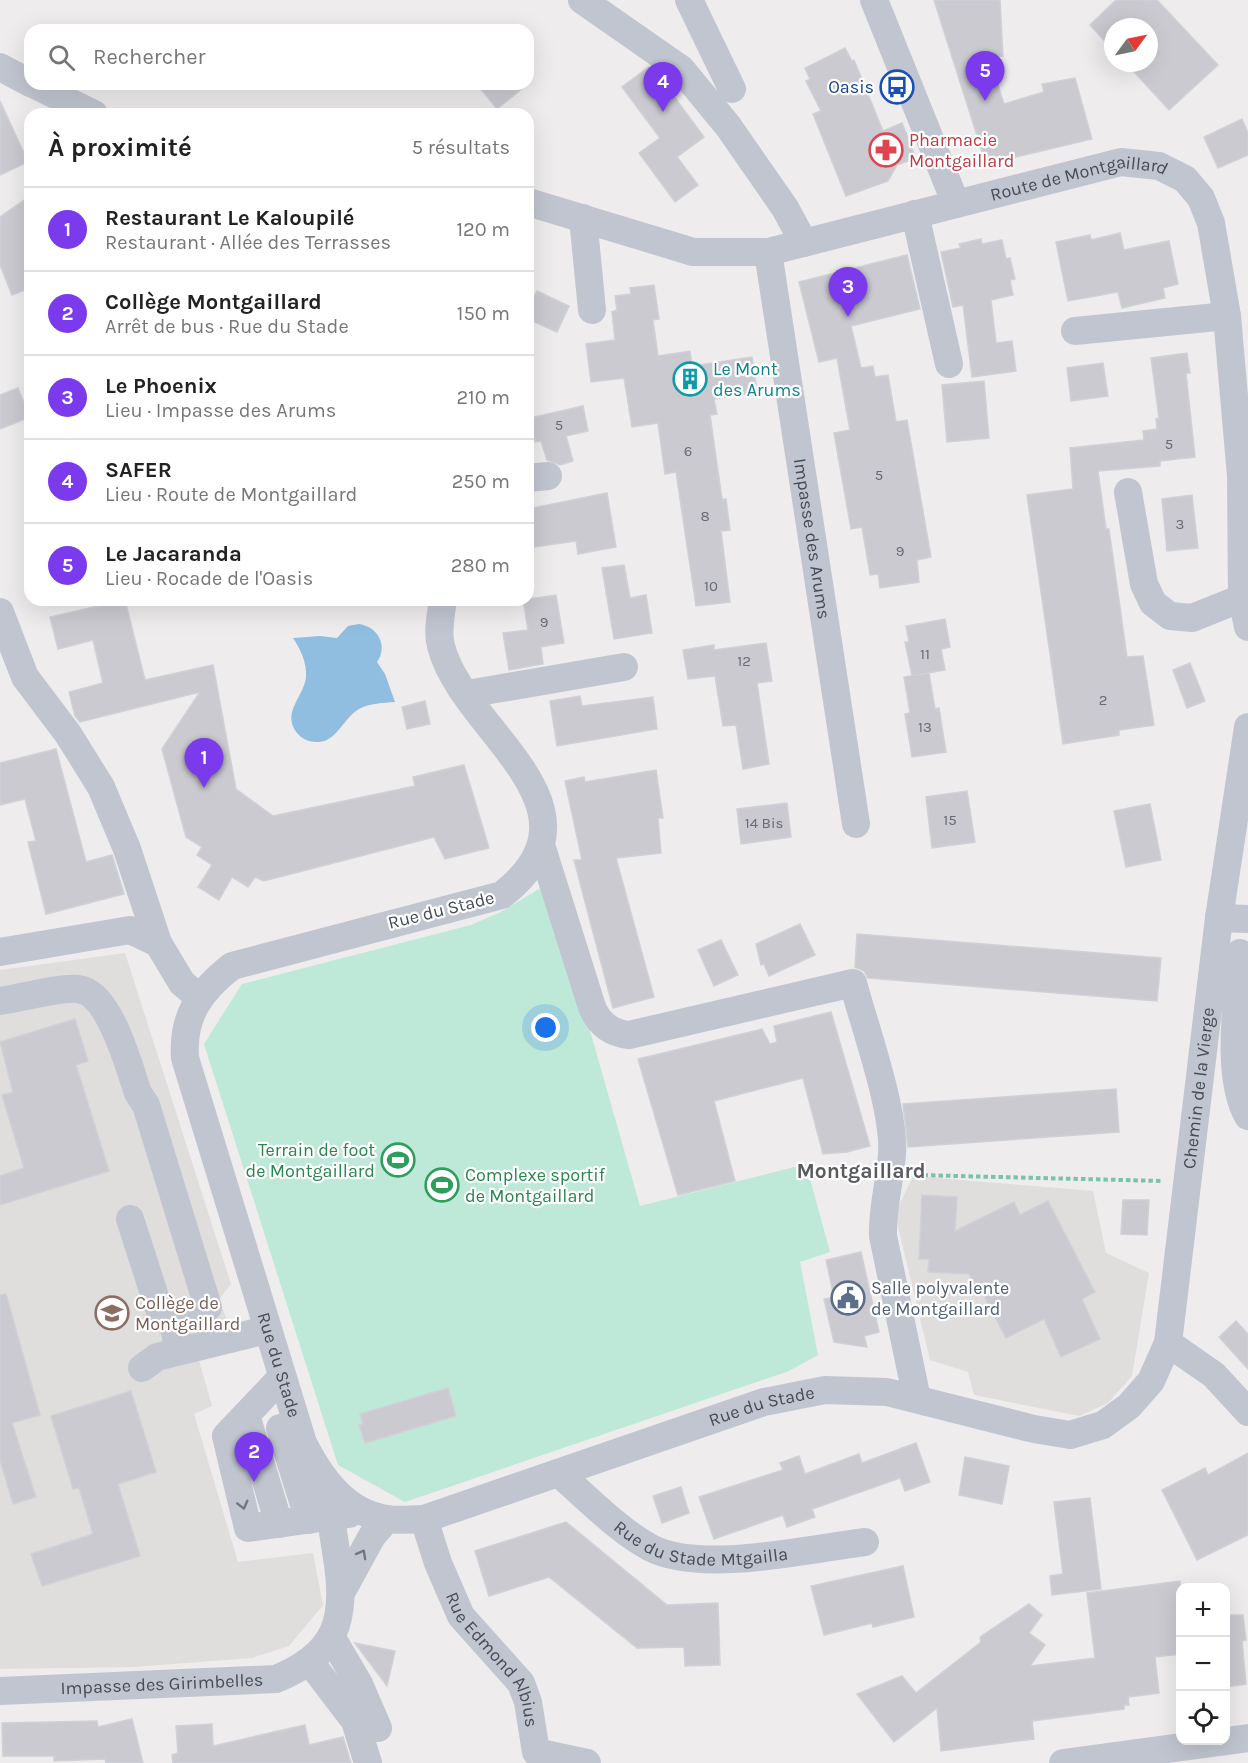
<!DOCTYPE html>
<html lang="fr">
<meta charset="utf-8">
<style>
:root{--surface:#fff;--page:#f6f6f6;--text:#222;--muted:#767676;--line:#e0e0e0;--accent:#7c3aed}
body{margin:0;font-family:Karla,sans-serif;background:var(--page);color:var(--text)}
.controls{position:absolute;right:18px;bottom:18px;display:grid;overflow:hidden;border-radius:12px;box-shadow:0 6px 24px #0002}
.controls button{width:54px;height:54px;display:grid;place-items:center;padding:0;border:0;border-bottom:2px solid var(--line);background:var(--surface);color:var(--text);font:30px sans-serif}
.compass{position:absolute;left:1104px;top:18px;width:54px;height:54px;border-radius:50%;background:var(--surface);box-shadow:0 6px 24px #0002;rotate:57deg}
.you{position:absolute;left:546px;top:1028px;width:21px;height:21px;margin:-15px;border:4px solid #fff;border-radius:50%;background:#1a73e8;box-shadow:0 0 0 9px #1a73e833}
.badge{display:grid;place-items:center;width:39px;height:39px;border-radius:50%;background:var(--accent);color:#fff;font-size:20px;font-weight:700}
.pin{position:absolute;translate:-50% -50px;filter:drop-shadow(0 2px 3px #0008)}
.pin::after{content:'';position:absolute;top:32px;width:21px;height:18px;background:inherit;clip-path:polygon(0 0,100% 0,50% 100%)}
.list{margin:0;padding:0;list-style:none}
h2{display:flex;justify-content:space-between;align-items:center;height:78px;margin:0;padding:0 24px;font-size:26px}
h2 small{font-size:20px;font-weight:400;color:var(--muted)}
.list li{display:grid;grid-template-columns:39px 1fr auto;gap:18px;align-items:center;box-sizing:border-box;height:84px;padding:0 24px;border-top:2px solid var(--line)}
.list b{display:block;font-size:22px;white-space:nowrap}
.list p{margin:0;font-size:20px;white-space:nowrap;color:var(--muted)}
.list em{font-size:20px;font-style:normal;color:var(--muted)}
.icon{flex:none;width:33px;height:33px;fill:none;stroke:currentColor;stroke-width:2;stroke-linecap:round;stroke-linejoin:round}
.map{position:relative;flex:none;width:1248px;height:1763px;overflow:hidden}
.search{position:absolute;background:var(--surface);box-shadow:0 6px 24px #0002;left:24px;top:24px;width:510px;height:66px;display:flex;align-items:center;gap:15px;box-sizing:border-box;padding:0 21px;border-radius:18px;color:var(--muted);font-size:22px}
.panel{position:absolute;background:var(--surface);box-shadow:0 6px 24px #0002;left:24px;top:108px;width:510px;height:498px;border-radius:18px}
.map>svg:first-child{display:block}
</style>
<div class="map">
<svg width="1248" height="1763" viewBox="0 0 1248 1763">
<rect width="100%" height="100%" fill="#eeecec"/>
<g fill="#dfdedd">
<path d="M125 953 231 1284 219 1299 230 1328 193 1339 212 1406 194 1414 238 1562 313 1553 323 1605 289 1646 252 1658 134 1667 0 1669V970Z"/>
<path d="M913 1176 1093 1191 1106 1253 1149 1273 1132 1376 1108 1403 1079 1416 974 1395 968 1372 930 1360 895 1214Z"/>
</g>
<path fill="#bee8d8" d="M539 889 551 894 640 1206 806 1164 830 1252 800 1262 818 1355 789 1371 405 1502 338 1465 204 1044 242 984 471 925 501 912Z"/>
<path fill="#90bee0" d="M359 624C379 627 388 647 377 662L385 674 395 702C383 703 370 703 359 709 344 717 336 743 317 742 309 742 302 739 297 733 281 712 304 697 306 677 307 663 301 650 293 638L320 636 337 638 348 626Z"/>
<g fill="#cacad0" stroke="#d0d1d7" stroke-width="1.5">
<path d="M934 0H1000L1003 56 989 57 1004 104 1044 92 1042 84 1075 78 1092 139 986 164Z"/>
<path d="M1116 0H1157L1218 65 1169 110 1126 63H1149V27H1113V50L1090 25Z"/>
<path d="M845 48 852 61 854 60 883 131 902 123 916 158 897 165 888 181 846 196 813 114 821 111 806 81 810 79 805 68Z"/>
<path d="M649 67 656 72 704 137 677 157 698 185 675 202 639 153 660 138 622 87Z"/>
<path d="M477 84H528L497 109Z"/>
<path d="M0 101 28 162 0 175Z"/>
<path d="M1242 119 1248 133V155L1218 168 1204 137Z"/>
<path d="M30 196V288L12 295 0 265V217Z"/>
<path d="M1120 233 1124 250 1169 241 1178 284 1163 288 1165 298 1122 308 1118 292 1068 301 1056 242 1090 235 1091 240Z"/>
<path d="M981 239 982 244 1002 240 1006 259 1010 258 1015 279 1010 280 1013 295 991 300 996 343 1012 341 1016 371 972 377 963 305 953 307 941 252 961 248 959 244Z"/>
<path d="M907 255 920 309 851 326 861 368 873 366 875 377 888 375 896 422 907 420 931 557 917 560 919 582 880 588 878 574 870 575 862 527 851 529 834 433 850 430 837 358 819 362 799 282Z"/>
<path d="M654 285 659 319 653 320 658 356 690 351 692 366 752 357 757 392 714 399 717 414 710 415 722 499H726L730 530 721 531 730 602 696 606 676 472 665 474 658 423 632 427 624 378 591 382 586 344 615 340 612 312 617 310 615 296 631 294 630 288Z"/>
<path d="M537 291 569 306 557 332 528 319V309Z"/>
<path d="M1187 353 1190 373H1186L1195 457 1160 461V466L1098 471 1106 529H1109L1127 657 1143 656 1154 725 1119 730V735L1063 744 1027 495 1073 489 1070 448 1144 440 1143 431 1157 429 1156 419 1159 418 1151 358Z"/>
<path d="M1103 363 1108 396 1071 401 1067 368Z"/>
<path d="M984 381 989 438 947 442 942 385Z"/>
<path d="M18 388 30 417 0 429V395Z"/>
<path d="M583 406 588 431 566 436 573 461 560 465 547 460 541 441 535 442 530 418Z"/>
<path d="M607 493 616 547 578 554 576 541 528 548V509Z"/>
<path d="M1192 495 1198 548 1167 551 1162 499Z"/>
<path d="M624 565 630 598 646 595 652 633 614 639 602 568Z"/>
<path d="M556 595 564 643 541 647 543 664 509 670 503 633 528 630 523 600Z"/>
<path d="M125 600 145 680 213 665 236 789 273 816 415 786 413 777 464 765 489 848 445 859 434 837 264 881 255 877 248 887 232 877 219 900 198 887 212 865 197 855 202 847 186 837 162 749 200 692 80 722 75 716 69 692 103 683 93 640 58 649 50 617Z"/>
<path d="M945 619 950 647 941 649 945 670 912 676 905 642H909L906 626Z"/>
<path d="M766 643 772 681 757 683 769 764 743 769 736 725 723 726 715 676 688 679 683 650 714 645V650Z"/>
<path d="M1190 663 1205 701 1187 708 1173 670Z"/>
<path d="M929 673 935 709 939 708 946 752 912 757 905 714 910 713 904 677Z"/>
<path d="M580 696 582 706 653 697 657 729 557 746 550 701Z"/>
<path d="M425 701 430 724 407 729 402 707Z"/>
<path d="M56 749 86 862 112 855 124 894 46 914 28 842 36 841 25 799 0 805V763Z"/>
<path d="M656 770 663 818H658L661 853 616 858 654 997 613 1008 574 860H582L565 781 584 777 585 782Z"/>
<path d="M967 791 975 842 932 848 926 797Z"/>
<path d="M787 803 791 837 741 844 737 809Z"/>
<path d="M1150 804 1161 860 1126 867 1114 811Z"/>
<path d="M800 924 815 955 769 976 764 964 761 965 756 944Z"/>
<path d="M857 934 1161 958 1157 1001 868 978 864 971 855 967Z"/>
<path d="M721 940 738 975 714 986 698 950Z"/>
<path d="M831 1012 870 1146 847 1152 823 1154 803 1078 714 1101 735 1181 678 1195 638 1059 762 1029 770 1044 777 1042 774 1026Z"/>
<path d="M75 1019 88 1061 76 1065 109 1171 0 1205V1176L24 1168 2 1095 13 1092 0 1042Z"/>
<path d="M1116 1089 1119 1132 908 1147 903 1104Z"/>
<path d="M922 1195 957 1197 955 1231 1014 1202 1020 1215 1048 1201 1095 1292 1082 1299 1100 1339 1061 1357 1044 1319 1006 1338 982 1292 979 1293 969 1274 928 1272 929 1259H919Z"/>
<path d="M1123 1200H1149L1147 1235 1121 1234Z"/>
<path d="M861 1252 879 1332 864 1336 867 1347 834 1342 824 1299 834 1297 826 1260Z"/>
<path d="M6 1294 40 1415 12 1423 36 1497 13 1504 0 1460V1295Z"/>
<path d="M1236 1321 1248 1334V1369L1219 1337Z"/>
<path d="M448 1388 456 1416 365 1443 359 1425 363 1424 360 1414Z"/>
<path d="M131 1391 156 1472 118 1484 140 1556 42 1586 31 1554 93 1534 79 1488 73 1489 51 1416Z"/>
<path d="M916 1443 930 1482 905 1491 900 1478 812 1509 815 1517 787 1527 783 1515 714 1539 699 1497 783 1470 780 1463 799 1456 805 1474 859 1454 862 1463Z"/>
<path d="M1248 1453V1535L1197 1560 1162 1490 1205 1468 1208 1475Z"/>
<path d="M965 1457 1009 1466 1002 1504 959 1495Z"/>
<path d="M681 1487 689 1513 662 1523 653 1496Z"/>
<path d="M1090 1498 1101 1589 1052 1595 1050 1576 1063 1574 1054 1502Z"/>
<path d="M566 1522 667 1605 718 1603 720 1665 685 1666 684 1647 637 1648 549 1577 489 1596 475 1551Z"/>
<path d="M903 1566 914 1617 873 1627 872 1623 824 1635 811 1586Z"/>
<path d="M1180 1581V1654L1155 1657 1159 1693 1128 1697 1129 1705H1124V1709L1032 1721 1034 1739 941 1751 937 1708 894 1742 857 1694 902 1676 916 1693 981 1642 980 1637 1029 1604 1042 1615 1029 1633 1045 1645 1030 1666 1095 1658 1087 1593Z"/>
<path d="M1226 1615H1243L1246 1640 1242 1641 1246 1684 1226 1687Z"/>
<path d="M355 1643 395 1651 387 1686Z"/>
<path d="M132 1719 143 1763H106L105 1759 54 1761V1756H3L2 1723 97 1721 98 1727Z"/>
<path d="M212 1724 213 1746 305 1725 309 1745 343 1737 351 1763H173L172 1755 178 1753 176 1726Z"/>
</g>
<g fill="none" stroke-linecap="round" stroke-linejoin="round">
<path stroke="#7ac2ae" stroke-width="4" stroke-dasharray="4.5 3" stroke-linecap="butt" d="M916 1175 1163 1181"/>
<g stroke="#c0c5d0" stroke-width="28">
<path d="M582 0 681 69 728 126 785 208 804 243"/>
<path d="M689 0 732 89"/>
<path d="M874 0 956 204"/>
<path d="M0 67 30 83"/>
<path d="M33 84 94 114"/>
<path id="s1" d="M528 202 693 252H768L1121 162 1159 166 1185 179 1201 198 1211 223 1227 316 1241 476 1242 598 1248 627"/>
<path d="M915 214 949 364"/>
<path d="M583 218 592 310"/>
<path id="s2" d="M768 252 856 824"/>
<path d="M1075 331 1227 316"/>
<path d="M528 478 548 476"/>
<path d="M1128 492 1144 584 1153 603 1170 616 1192 618 1242 598"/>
<path id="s3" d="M443 600C441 614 437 632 441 646 462 731 615 807 502 895L232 966C200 991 182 1016 185 1058L303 1443C320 1477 345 1513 387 1519 399 1521 412 1519 424 1519L764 1402 825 1390 887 1392 1034 1429 1070 1435 1103 1425 1129 1406 1151 1381 1168 1343 1219 918 1248 727"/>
<path d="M0 612 25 677 68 734 101 787 127 849 158 943"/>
<path d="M467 694 624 667"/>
<path d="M541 845 592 1007C599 1024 611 1033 629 1035L853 983C865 1028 895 1110 892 1154 890 1182 882 1208 883 1236L917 1399"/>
<path d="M1219 918 1248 919"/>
<path d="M0 952 130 930 158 943 182 983 200 998"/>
<path d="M1240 953C1238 999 1225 1076 1248 1116"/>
<path d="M0 1001C20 998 61 987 78 989 110 992 129 1067 138 1093L146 1105 208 1307 172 1319 179 1350"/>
<path d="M130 1219 159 1309 172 1319"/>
<path d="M1168 1343 1214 1375 1248 1412"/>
<path d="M142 1368 157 1357 266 1330"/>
<path d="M281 1378 226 1436 248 1528 349 1514"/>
<path d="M246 1415 279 1524"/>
<path d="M280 1428 309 1520"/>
<path id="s4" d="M558 1473C587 1497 617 1530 651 1548 702 1574 808 1549 865 1542"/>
<path id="s5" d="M424 1519 438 1563 461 1616 521 1683 528 1702 536 1752 587 1763"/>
<path d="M342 1591 372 1536 387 1519"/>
<path d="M332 1638 359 1684 378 1728"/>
<path d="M310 1662 355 1721 368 1763"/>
<path id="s6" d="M0 1691 276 1679C337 1654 347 1620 337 1558 333 1531 329 1505 324 1479"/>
<path d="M1063 1763 1248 1738"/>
</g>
</g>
<defs><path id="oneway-chevron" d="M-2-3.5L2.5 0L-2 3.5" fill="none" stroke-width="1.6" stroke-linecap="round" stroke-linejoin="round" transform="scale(1.5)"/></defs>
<g stroke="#717681">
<use href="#oneway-chevron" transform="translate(243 1505) rotate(76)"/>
<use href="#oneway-chevron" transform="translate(362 1554) rotate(-61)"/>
</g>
<defs>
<g id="bus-ring" transform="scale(1.725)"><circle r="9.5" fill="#fff" stroke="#1a4fb4" stroke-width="1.5"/><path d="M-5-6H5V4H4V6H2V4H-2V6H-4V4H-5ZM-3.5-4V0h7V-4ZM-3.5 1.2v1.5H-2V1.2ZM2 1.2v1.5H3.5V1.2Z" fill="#1a4fb4"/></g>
<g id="pharmacy-ring" transform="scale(1.725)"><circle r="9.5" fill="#fff" stroke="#e0444e" stroke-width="1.5"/><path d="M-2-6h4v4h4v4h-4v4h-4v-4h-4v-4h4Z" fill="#e0444e"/></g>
<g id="building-ring" transform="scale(1.725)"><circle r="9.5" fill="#fff" stroke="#0f9aa8" stroke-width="1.5"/><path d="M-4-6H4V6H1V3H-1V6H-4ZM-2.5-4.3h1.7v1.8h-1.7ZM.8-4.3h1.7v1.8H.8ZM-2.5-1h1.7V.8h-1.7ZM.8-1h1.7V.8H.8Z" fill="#0f9aa8"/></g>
<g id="stadium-ring" transform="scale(1.725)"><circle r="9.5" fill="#fff" stroke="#2e9e5b" stroke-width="1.5"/><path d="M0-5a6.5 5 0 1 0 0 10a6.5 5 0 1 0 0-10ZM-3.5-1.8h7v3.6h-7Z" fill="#2e9e5b"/></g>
<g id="civic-ring" transform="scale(1.725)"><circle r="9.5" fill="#fff" stroke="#5c6f8a" stroke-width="1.5"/><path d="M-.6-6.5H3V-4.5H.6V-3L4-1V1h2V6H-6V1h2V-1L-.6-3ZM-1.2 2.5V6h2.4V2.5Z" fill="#5c6f8a"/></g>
<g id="school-ring" transform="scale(1.725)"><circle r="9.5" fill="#fff" stroke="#8d6e63" stroke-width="1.5"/><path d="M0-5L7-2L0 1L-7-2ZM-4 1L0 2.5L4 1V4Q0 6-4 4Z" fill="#8d6e63"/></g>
</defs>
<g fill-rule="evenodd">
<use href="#bus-ring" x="897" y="87"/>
<use href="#pharmacy-ring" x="886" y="150"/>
<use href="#building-ring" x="690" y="379"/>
<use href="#stadium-ring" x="398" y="1160"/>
<use href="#stadium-ring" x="442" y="1185"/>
<use href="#civic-ring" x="848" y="1298"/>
<use href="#school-ring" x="112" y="1313"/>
</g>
<g text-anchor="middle" stroke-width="4.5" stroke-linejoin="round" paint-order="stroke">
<g font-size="15" fill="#676b75">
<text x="559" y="430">5</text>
<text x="1169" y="449">5</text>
<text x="688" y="456">6</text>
<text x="879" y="480">5</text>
<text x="705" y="521">8</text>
<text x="1180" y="529">3</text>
<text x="900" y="556">9</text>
<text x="711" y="591">10</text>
<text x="544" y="627">9</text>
<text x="925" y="659">11</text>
<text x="744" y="666">12</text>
<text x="1103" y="705">2</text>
<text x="925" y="732">13</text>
<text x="950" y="825">15</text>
<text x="764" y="828">14 Bis</text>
</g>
<g font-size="18" fill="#164399" stroke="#fff" text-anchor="end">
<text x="874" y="93">Oasis</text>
</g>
<g font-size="18" fill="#be3a42" stroke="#fff" text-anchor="start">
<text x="909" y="146">Pharmacie<tspan x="909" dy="21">Montgaillard</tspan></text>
</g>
<g font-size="18" fill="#464b57" stroke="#fff">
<text dy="6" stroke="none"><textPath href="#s1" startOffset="568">Route de Montgaillard</textPath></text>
<text dy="6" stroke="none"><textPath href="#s2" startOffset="290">Impasse des Arums</textPath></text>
<text transform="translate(441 910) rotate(-14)" y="6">Rue du Stade</text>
<text dy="6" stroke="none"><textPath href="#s3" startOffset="2355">Chemin de la Vierge</textPath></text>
<text dy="6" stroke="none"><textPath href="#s3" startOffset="1048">Rue du Stade</textPath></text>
<text dy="6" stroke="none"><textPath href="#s3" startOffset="1641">Rue du Stade</textPath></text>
<text dy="6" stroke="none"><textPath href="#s4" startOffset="168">Rue du Stade Mtgailla</textPath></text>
<text dy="6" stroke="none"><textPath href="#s5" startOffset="159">Rue Edmond Albius</textPath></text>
<text dy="6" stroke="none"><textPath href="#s6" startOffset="162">Impasse des Girimbelles</textPath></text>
</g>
<g font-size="18" fill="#0d838f" stroke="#fff" text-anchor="start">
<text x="713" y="375">Le Mont<tspan x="713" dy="21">des Arums</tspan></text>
</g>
<g font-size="18" fill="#27864d" stroke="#fff" text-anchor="end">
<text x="375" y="1156">Terrain de foot<tspan x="375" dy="21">de Montgaillard</tspan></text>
<text x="465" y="1181" text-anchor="start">Complexe sportif<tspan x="465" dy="21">de Montgaillard</tspan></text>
</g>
<g font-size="18" fill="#4e5e75" stroke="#fff" text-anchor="start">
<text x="871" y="1294">Salle polyvalente<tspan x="871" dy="21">de Montgaillard</tspan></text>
</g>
<g font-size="18" fill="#785e54" stroke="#fff" text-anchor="start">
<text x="135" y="1309">Collège de<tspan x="135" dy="21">Montgaillard</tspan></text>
</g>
<g font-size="21" font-weight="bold" fill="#595b60" stroke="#fff">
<text x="861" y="1178">Montgaillard</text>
</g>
</g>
</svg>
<div class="controls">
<button>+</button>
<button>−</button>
<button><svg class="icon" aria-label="locate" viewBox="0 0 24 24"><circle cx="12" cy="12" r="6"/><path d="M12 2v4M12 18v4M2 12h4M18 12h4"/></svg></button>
</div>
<svg class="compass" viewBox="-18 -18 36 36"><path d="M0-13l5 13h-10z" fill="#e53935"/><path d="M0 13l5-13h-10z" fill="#767676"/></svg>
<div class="you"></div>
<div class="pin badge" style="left:204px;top:788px">1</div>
<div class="pin badge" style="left:254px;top:1482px">2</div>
<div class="pin badge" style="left:848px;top:317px">3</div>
<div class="pin badge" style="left:663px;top:112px">4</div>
<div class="pin badge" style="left:985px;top:101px">5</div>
<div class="search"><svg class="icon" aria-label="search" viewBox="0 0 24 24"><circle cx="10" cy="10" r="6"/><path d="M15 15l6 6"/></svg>Rechercher</div>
<section class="panel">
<h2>À proximité<small>5 résultats</small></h2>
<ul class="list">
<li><span class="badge">1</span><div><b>Restaurant Le Kaloupilé</b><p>Restaurant · Allée des Terrasses</p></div><em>120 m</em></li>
<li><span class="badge">2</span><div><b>Collège Montgaillard</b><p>Arrêt de bus · Rue du Stade</p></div><em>150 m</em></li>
<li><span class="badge">3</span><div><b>Le Phoenix</b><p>Lieu · Impasse des Arums</p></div><em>210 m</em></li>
<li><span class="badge">4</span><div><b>SAFER</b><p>Lieu · Route de Montgaillard</p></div><em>250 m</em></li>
<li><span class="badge">5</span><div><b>Le Jacaranda</b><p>Lieu · Rocade de l'Oasis</p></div><em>280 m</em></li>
</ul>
</section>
</div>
